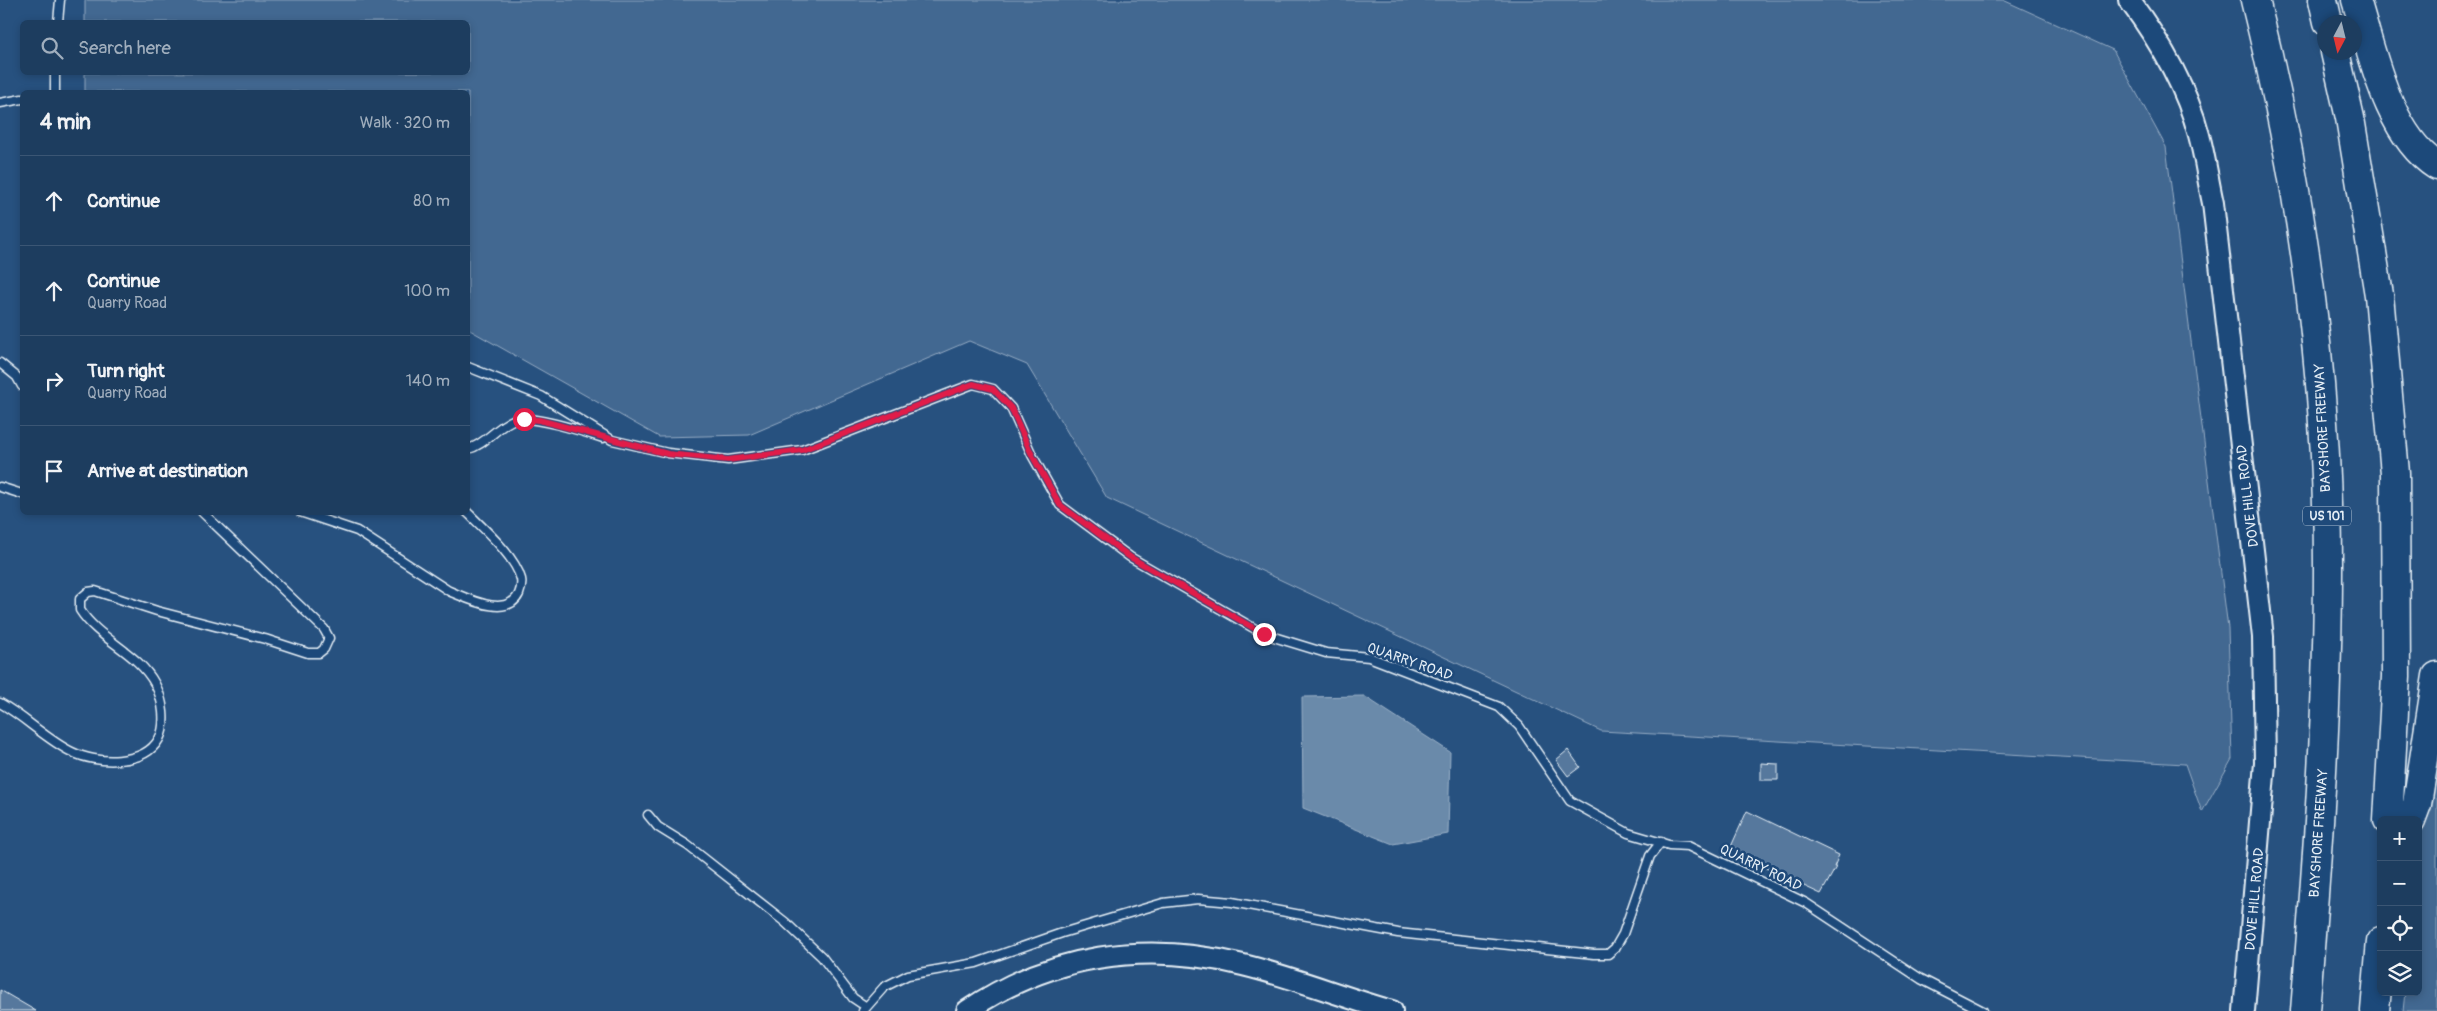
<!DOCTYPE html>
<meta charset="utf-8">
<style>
:root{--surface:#1d3d5f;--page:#2a4868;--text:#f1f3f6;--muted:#a0aebd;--line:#3b5674}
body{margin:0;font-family:Pangolin,sans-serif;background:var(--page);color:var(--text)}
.controls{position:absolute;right:15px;bottom:15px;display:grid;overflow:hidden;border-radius:8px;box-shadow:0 2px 8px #0003}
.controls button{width:45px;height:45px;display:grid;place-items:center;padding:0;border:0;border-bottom:1px solid var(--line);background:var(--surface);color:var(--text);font:25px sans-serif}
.compass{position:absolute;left:2317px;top:15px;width:45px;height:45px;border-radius:50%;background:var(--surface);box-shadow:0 2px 8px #0003;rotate:187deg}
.stop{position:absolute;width:15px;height:15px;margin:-11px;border:4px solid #e11d48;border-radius:50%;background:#fff}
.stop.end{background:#e11d48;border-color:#fff;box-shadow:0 1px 5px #0008}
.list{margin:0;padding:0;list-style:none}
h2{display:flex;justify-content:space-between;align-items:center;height:65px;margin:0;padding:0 20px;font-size:21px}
h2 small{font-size:16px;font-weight:400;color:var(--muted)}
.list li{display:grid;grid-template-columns:32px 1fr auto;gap:15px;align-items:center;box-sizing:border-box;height:90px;padding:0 20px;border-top:1px solid var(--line)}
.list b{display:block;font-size:19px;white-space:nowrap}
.list p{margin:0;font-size:16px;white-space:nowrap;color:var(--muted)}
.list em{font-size:16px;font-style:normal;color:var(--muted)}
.icon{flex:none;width:28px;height:28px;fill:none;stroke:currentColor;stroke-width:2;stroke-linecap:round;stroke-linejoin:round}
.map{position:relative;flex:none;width:2437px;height:1011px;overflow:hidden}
.search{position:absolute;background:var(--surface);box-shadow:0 2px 8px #0003;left:20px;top:20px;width:450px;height:55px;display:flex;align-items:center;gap:12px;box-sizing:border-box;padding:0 18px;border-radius:8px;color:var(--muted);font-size:19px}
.panel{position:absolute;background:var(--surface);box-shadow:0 2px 8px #0003;left:20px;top:90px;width:450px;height:425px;border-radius:8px}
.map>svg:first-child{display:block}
</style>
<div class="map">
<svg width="2437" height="1011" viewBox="0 0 2437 1011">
<rect width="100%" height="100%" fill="#27517f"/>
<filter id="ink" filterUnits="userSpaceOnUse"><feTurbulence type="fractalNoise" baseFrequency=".02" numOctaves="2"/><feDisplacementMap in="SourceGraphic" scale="10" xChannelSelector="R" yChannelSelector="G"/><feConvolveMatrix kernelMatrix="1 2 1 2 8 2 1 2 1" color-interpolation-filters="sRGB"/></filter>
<g filter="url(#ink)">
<g fill="#436891" stroke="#96acc4">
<path d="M85 0H2003L2113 50 2166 147 2228 628 2232 759 2202 812 2185 764 1601 731 1107 498 1027 365 969 341 749 435 659 437 468 329V92H85V73L468 72V22H85Z"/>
<path d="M2437 734V1011H2403L2405 992H2418V829Z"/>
</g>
<path fill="#6b8aaa" stroke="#9db3c9" d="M1364 696 1450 752 1448 834 1393 844 1303 808 1302 697Z"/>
<g fill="#57789d" stroke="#e8f1f8">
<path d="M1568 750 1580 767 1568 776 1556 760Z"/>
<path d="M1761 763 1778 764V780H1761Z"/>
<path d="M1747 811 1839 855 1834 867H1836L1821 894 1729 851Z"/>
<path d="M0 990 36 1011H0Z"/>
</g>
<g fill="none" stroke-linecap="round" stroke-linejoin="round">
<g stroke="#e8f1f8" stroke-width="11">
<g id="service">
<path d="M58 22 60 0"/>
<path d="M55 92V72"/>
<path d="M0 103 22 99"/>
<path d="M0 363 17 377 22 386"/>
<path d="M468 367 541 396 612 440 668 453 728 460 802 450 973 384 993 389 1011 408 1032 455 1060 505 1130 557 1264 634 1326 653 1369 657 1499 707 1519 726 1570 801 1628 833 1669 845 1688 846 1806 903 1921 979 1983 1011"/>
<path d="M468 449C485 445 496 427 513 420 529 414 585 432 603 438"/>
<path d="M0 487 22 494"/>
<path d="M300 512 357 531 449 591C467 598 507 619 519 594 521 589 522 584 521 579 515 556 484 529 467 512"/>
<path d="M0 703C25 717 47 740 72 752 96 764 144 766 159 739 167 724 163 699 155 684 138 652 99 640 80 610V599L88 592 95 591 157 611 265 639 308 653H319L324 649 329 638 324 629 202 512"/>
<path d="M648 815 658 827 687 845 785 922 822 957 853 998 865 1006"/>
<path d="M863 1011 884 987 908 975 976 963 1062 933 1163 903 1198 899 1232 902 1398 933 1594 954H1608L1615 948 1623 934 1650 856 1661 842"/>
</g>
</g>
<g stroke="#e8f1f8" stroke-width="24">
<g id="tertiary">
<path d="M2129 0C2159 40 2186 86 2199 135 2205 157 2208 181 2213 203L2263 637 2265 763 2244 1011"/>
<path d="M967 1011C1050 954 1145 941 1243 965 1293 977 1342 997 1392 1011"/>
</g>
</g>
<g stroke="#e8f1f8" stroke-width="31">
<g id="motorway">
<path d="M2255 0C2301 185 2328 376 2328 567 2328 715 2317 863 2305 1011"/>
<path d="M2323 0 2328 22"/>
<path d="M2356 0C2372 52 2388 135 2437 166"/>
<path d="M2335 52 2350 118 2379 295 2395 473 2396 676 2388 820"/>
<path d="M2411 820 2417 804 2437 676"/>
<path d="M2375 1011 2381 941"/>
</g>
</g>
<use href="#service" stroke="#1f4a7a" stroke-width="8"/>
<use href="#tertiary" stroke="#1f4a7a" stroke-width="20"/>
<use href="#motorway" stroke="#1f4a7a" stroke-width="28"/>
</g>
</g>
<g fill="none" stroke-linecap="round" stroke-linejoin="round" filter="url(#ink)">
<path stroke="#e11d48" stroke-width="6" d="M524 419 539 420 668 454 728 460 802 450 973 384 993 389 1011 408 1032 455 1060 505 1130 557 1264 634"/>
</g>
<g text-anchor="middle" stroke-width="5" stroke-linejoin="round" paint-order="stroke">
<rect fill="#1f4a7a" stroke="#acbfd2" stroke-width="1" x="2303" y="506.5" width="48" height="19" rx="4"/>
<g font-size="12" font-weight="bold" fill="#e8f1f8">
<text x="2327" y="520">US 101</text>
</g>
<g font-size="14" fill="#e8f1f8" stroke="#1f4a7a">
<text transform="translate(2322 428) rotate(-93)" y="5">BAYSHORE FREEWAY</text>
<text transform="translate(2247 496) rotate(-97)" y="5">DOVE HILL ROAD</text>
<text transform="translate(1410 661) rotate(19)" y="5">QUARRY ROAD</text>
<text transform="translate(2318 833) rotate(-86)" y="5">BAYSHORE FREEWAY</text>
<text transform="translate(1761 867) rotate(26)" y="5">QUARRY ROAD</text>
<text transform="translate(2254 899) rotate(-85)" y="5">DOVE HILL ROAD</text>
</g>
</g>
</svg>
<div class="controls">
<button>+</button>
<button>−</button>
<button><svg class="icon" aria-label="locate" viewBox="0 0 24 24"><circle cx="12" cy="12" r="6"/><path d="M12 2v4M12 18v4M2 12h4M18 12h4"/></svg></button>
<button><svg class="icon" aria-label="layers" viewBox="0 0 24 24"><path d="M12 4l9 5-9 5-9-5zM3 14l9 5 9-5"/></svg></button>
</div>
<svg class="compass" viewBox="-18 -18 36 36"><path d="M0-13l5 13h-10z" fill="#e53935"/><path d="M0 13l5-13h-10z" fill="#a0aebd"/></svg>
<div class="stop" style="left:524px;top:419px"></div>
<div class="stop end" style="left:1264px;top:634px"></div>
<div class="search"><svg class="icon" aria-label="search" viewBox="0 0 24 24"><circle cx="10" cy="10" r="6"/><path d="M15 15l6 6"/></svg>Search here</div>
<section class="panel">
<h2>4 min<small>Walk · 320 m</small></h2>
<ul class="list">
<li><svg class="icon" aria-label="ahead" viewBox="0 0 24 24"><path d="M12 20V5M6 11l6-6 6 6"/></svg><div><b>Continue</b></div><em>80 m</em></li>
<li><svg class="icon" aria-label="ahead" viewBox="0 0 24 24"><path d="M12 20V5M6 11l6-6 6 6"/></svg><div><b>Continue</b><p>Quarry Road</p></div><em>100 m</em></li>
<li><svg class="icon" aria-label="right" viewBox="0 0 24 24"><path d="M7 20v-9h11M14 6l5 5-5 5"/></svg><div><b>Turn right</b><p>Quarry Road</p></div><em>140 m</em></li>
<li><svg class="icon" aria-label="arrive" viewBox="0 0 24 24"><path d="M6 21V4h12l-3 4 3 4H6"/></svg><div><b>Arrive at destination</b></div></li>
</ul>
</section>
</div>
